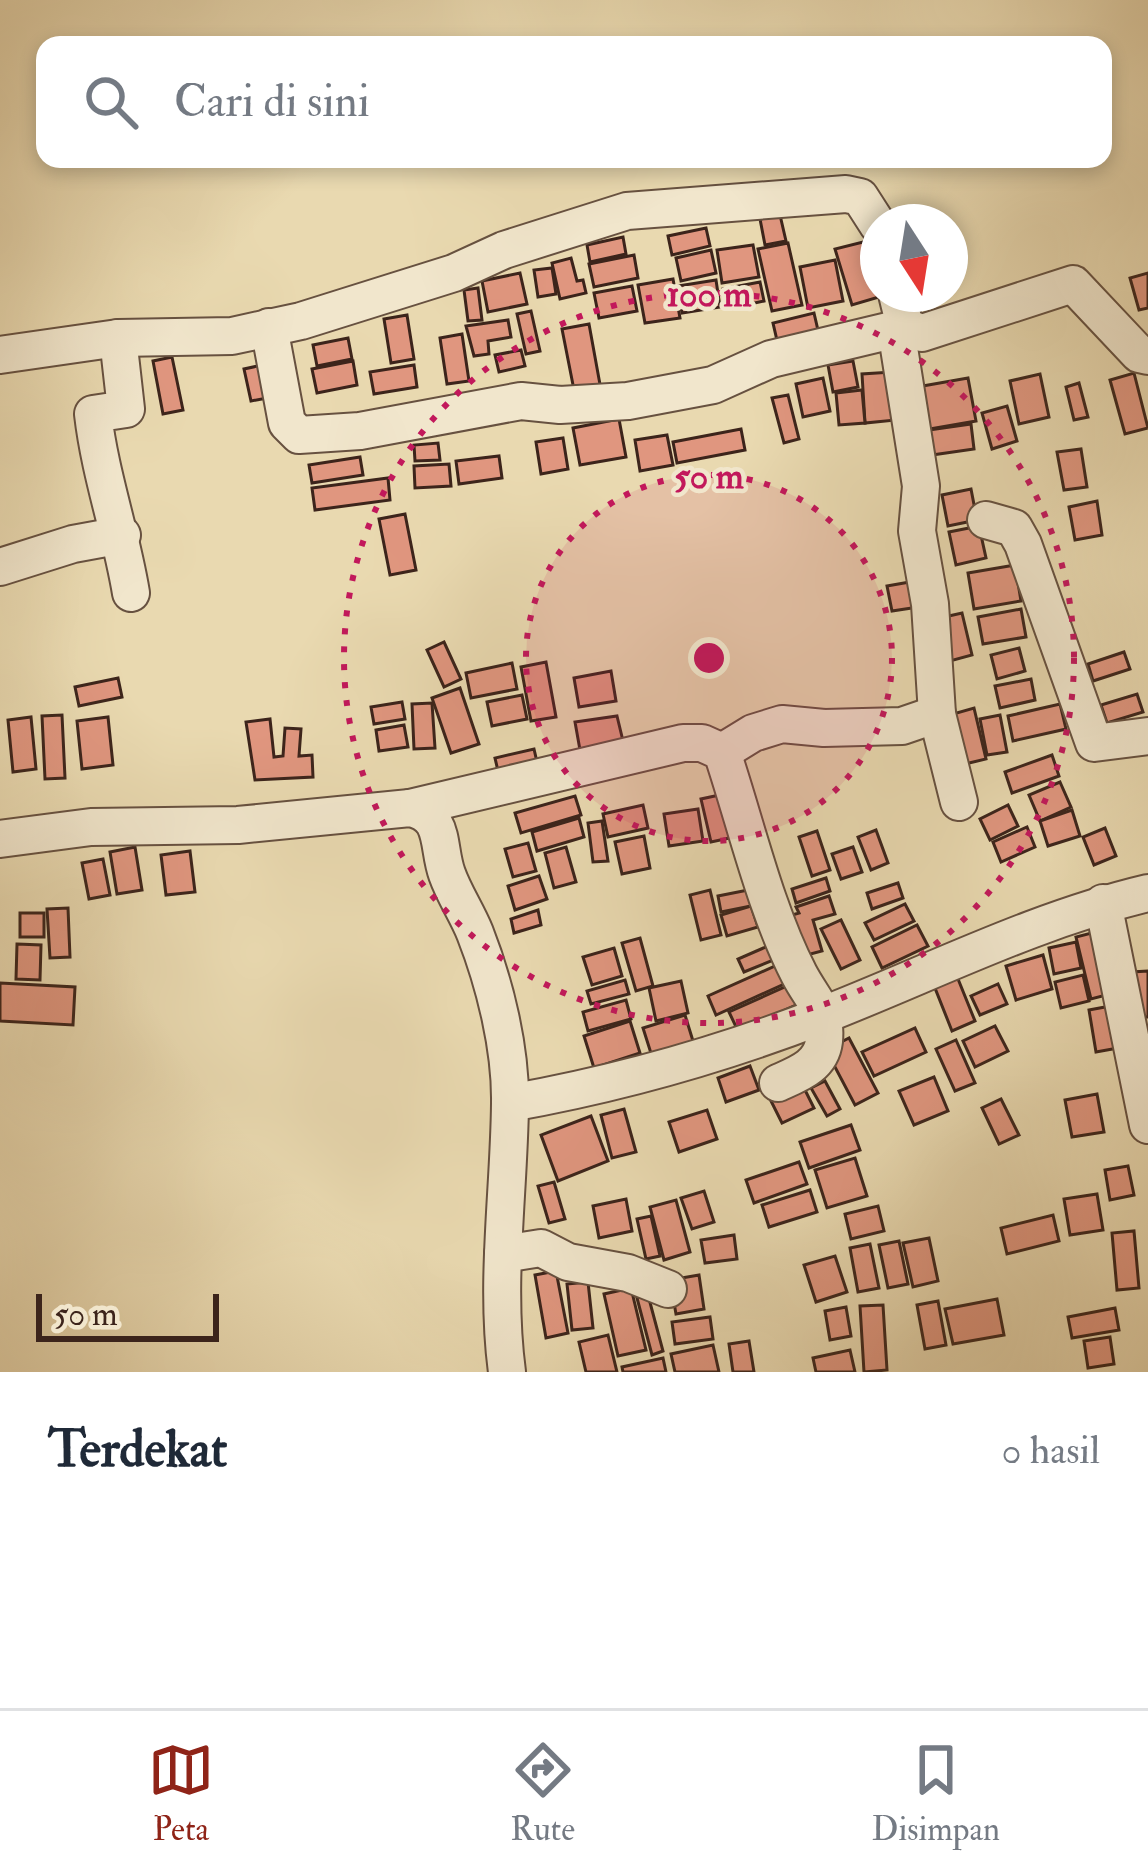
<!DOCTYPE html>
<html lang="id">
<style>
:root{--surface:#fff;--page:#f6f6f7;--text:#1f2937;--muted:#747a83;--line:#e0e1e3;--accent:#8f2418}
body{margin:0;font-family:"IM FELL Double Pica",serif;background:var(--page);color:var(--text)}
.compass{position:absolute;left:860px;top:204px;width:108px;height:108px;border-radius:50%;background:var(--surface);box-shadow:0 6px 18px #0003;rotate:168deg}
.scale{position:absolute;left:36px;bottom:30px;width:183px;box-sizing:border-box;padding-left:12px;border:6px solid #3c241b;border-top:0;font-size:33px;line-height:42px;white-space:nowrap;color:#3c241b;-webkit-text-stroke:9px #f1e6cc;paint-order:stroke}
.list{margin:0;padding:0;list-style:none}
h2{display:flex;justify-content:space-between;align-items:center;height:156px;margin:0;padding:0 48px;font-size:51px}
h2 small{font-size:39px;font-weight:400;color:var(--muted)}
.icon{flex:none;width:66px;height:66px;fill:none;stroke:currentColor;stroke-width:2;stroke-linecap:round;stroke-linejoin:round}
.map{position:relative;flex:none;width:1148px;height:1372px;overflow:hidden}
.search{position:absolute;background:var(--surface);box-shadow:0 6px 18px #0003;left:36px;right:36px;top:36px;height:132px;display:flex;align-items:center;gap:30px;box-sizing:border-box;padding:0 42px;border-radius:24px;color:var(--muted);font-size:45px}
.sheet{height:336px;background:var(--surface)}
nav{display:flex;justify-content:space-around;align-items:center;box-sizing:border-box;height:168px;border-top:3px solid var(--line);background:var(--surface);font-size:33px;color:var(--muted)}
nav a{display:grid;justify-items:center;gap:6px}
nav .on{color:var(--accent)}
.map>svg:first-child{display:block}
</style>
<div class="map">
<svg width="1148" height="1372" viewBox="0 0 1148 1372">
<rect width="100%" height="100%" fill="#e9d9b0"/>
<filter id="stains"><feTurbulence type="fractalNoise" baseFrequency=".00167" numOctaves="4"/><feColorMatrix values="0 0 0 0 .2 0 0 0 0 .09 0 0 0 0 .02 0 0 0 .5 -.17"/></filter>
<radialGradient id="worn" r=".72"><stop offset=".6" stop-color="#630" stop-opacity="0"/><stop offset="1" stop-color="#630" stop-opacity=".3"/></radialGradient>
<g fill="#e0967f" stroke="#3c241b" stroke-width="3">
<path d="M780 215 786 241 765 245 760 219Z"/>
<path d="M706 228 710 246 672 255 668 236Z"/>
<path d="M623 237 626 254 590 262 587 245Z"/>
<path d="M863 242 879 297 852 305 835 249Z"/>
<path d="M788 243 802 305 772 311 758 249Z"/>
<path d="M753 245 759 277 722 283 717 250Z"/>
<path d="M711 250 716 273 681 281 676 258Z"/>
<path d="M634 255 638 278 594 287 589 264Z"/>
<path d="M571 258 577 281 583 280 586 293 560 299 552 263Z"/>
<path d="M835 260 843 301 808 308 800 267Z"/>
<path d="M552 268 556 294 538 297 534 270Z"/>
<path d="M520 273 527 304 488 312 482 281Z"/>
<path d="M1148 273V308L1139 310 1130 278Z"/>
<path d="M673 279 680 318 645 323 638 285Z"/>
<path d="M716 280 720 307 682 313 678 286Z"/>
<path d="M760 282 764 301 727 309 723 289Z"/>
<path d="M632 286 637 311 599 318 594 293Z"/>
<path d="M478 288 482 320 468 321 464 290Z"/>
<path d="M531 311 540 351 526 354 517 314Z"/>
<path d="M814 313 820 339 779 349 773 323Z"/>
<path d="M407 315 414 359 391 363 384 319Z"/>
<path d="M508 320 511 337 488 341 489 354 474 356 466 326Z"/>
<path d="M589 324 601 390 575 395 562 329Z"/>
<path d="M462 334 469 381 447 384 440 338Z"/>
<path d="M348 338 352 359 317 366 313 345Z"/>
<path d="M521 350 525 366 499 372 495 355Z"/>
<path d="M172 357 183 410 163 414 153 361Z"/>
<path d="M353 361 357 385 317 393 312 369Z"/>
<path d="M853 361 858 387 833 392 828 365Z"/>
<path d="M276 362 283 395 251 401 244 369Z"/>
<path d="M414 365 417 387 374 394 370 372Z"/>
<path d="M892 372 896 420 865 423 862 374Z"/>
<path d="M1134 373 1148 428 1125 434 1110 380Z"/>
<path d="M1040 374 1049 417 1019 424 1010 381Z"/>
<path d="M823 378 830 411 803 417 796 384Z"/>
<path d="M968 378 976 421 924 430 917 387Z"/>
<path d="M1079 383 1088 417 1074 420 1066 387Z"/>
<path d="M862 390 865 423 839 425 836 393Z"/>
<path d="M788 395 799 439 784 443 772 398Z"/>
<path d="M1007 406 1017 441 992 449 982 413Z"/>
<path d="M619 419 626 457 580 465 573 428Z"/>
<path d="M971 424 974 449 925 456 922 431Z"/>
<path d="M741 429 745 450 677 463 673 442Z"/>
<path d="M667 435 673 465 640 471 635 440Z"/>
<path d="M563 438 568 469 541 474 536 442Z"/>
<path d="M438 443 440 460 415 461 414 445Z"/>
<path d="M1081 449 1087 487 1064 490 1057 452Z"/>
<path d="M499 456 502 478 459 484 456 461Z"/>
<path d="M360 457 363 475 312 483 309 465Z"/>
<path d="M449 464 451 486 415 488 414 466Z"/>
<path d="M388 478 390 500 315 510 312 488Z"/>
<path d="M971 489 977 520 948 526 942 495Z"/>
<path d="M1097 501 1102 535 1075 540 1069 507Z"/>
<path d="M405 514 416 570 390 575 379 519Z"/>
<path d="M979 526 986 558 956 565 949 532Z"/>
<path d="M1015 565 1021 601 974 609 968 573Z"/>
<path d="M921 580 925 606 892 611 887 586Z"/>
<path d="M1021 609 1026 637 983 644 978 617Z"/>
<path d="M962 613 972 655 950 661 940 618Z"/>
<path d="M444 642 461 679 444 687 427 650Z"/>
<path d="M1019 648 1025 671 997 679 991 655Z"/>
<path d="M1124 652 1130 669 1093 681 1088 664Z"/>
<path d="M546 662 556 717 531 721 521 667Z"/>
<path d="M512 663 517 689 471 698 466 673Z"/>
<path d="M611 671 616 701 579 707 574 678Z"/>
<path d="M118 678 122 697 79 706 75 687Z"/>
<path d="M1031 679 1035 700 1000 708 995 686Z"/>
<path d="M460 688 479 744 451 753 432 698Z"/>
<path d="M1137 694 1143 712 1107 723 1101 705Z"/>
<path d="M522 695 527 719 492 726 487 702Z"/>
<path d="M402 702 405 719 374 724 371 707Z"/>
<path d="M432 703 435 748 414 749 412 704Z"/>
<path d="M1060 704 1066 729 1013 741 1008 716Z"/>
<path d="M974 708 986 759 965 764 953 714Z"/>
<path d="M62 715 65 778 45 779 42 716Z"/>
<path d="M1000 715 1007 752 987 755 980 719Z"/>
<path d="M617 716 623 741 580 750 575 722Z"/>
<path d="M31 717 36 769 13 772 8 720Z"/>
<path d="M108 717 113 765 82 769 77 721Z"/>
<path d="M270 719 274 757 283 756 285 728 301 729 299 756 312 755 313 777 255 780 246 722Z"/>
<path d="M404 725 408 747 379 751 376 730Z"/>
<path d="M534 749 540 775 501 784 495 758Z"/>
<path d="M1052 755 1059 776 1012 793 1005 772Z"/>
<path d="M1060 782 1071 807 1040 821 1029 795Z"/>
<path d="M724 794 734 837 711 842 701 799Z"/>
<path d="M575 796 581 815 521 833 515 813Z"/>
<path d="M643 805 648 828 608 837 603 814Z"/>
<path d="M1008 805 1018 826 990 840 980 819Z"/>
<path d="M698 809 703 841 669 846 664 814Z"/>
<path d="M1072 810 1080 836 1048 846 1040 821Z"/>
<path d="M579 818 584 837 537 851 532 832Z"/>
<path d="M602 821 608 861 593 862 588 823Z"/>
<path d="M1027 827 1035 847 1001 862 993 842Z"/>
<path d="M1105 828 1116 856 1094 865 1083 837Z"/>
<path d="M876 830 888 863 871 870 858 837Z"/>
<path d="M817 831 830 870 812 876 799 837Z"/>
<path d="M644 836 650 868 622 874 615 842Z"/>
<path d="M528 843 536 871 513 877 505 849Z"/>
<path d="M135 847 142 890 117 894 110 852Z"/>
<path d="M566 847 576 882 554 888 545 853Z"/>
<path d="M853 847 862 872 841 879 832 854Z"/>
<path d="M190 851 195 892 166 895 161 855Z"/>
<path d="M103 859 110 895 89 899 82 863Z"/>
<path d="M539 876 547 899 515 910 508 886Z"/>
<path d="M826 878 830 891 796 903 792 889Z"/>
<path d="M898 883 903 898 872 909 867 893Z"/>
<path d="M710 890 721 935 701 940 690 895Z"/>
<path d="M748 890 751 906 721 912 718 896Z"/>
<path d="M829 896 835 914 813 920 822 951 803 956 792 915 799 913 796 907Z"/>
<path d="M905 904 914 921 874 940 865 923Z"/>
<path d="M751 906 758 927 727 936 721 915Z"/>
<path d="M68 908 70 957 50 958 47 909Z"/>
<path d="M538 910 541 925 514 933 511 919Z"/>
<rect x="20" y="913" width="24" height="24"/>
<path d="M841 920 860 960 841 969 821 929Z"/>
<path d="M917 925 928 946 882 968 872 947Z"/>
<path d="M1103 930 1118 992 1091 999 1076 937Z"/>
<path d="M640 938 653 986 636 991 622 943Z"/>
<path d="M1076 942 1081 968 1054 974 1049 948Z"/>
<path d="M775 943 781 957 744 972 738 959Z"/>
<path d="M17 944 41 945 40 980 16 979Z"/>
<path d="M614 948 622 976 592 985 583 957Z"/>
<path d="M1043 955 1052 989 1016 1000 1006 966Z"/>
<path d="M784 962 793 980 716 1015 708 996Z"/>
<path d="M1148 971V1017H1135L1132 972Z"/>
<path d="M956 974 975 1021 952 1031 933 983Z"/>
<path d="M1083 975 1089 1001 1061 1008 1055 982Z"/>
<path d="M625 980 629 994 591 1004 587 991Z"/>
<path d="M681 981 688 1013 656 1021 649 988Z"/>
<path d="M796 982 805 1001 738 1031 729 1012Z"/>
<path d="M0 983 75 987 73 1025 0 1021Z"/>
<path d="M998 984 1007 1004 980 1015 971 996Z"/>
<path d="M626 1000 631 1019 588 1031 583 1012Z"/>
<path d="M1121 1004 1129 1046 1096 1052 1089 1010Z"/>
<path d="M685 1015 697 1054 655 1066 643 1028Z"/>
<path d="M630 1021 640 1053 594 1068 584 1036Z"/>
<path d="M995 1026 1008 1051 975 1067 963 1041Z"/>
<path d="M915 1028 926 1052 874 1076 862 1052Z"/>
<path d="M849 1038 878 1093 855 1105 826 1050Z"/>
<path d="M956 1040 975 1083 955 1091 936 1049Z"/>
<path d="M750 1066 759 1090 726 1102 718 1078Z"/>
<path d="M934 1077 948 1111 914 1125 899 1091Z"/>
<path d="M825 1081 840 1109 827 1116 811 1088Z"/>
<path d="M801 1082 814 1108 782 1123 769 1097Z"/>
<path d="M1097 1094 1104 1132 1072 1137 1065 1100Z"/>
<path d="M1001 1099 1019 1135 999 1144 982 1108Z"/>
<path d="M624 1109 636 1152 612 1158 601 1115Z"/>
<path d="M707 1110 717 1139 679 1152 669 1122Z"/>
<path d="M591 1116 608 1161 558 1181 541 1135Z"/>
<path d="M851 1125 860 1150 809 1168 800 1142Z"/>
<path d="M855 1158 867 1196 827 1208 815 1170Z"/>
<path d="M799 1162 807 1184 754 1203 746 1180Z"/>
<path d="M1128 1166 1134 1195 1110 1200 1105 1170Z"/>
<path d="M554 1182 565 1219 549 1223 538 1186Z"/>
<path d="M810 1190 817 1212 769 1227 762 1205Z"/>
<path d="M704 1191 714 1222 692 1229 681 1198Z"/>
<path d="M1097 1194 1103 1230 1070 1235 1064 1199Z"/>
<path d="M626 1199 632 1231 599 1238 593 1206Z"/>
<path d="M676 1200 690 1252 664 1260 650 1207Z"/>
<path d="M878 1206 884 1231 851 1239 845 1214Z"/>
<path d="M1053 1215 1059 1241 1007 1254 1001 1228Z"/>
<path d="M651 1216 660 1256 646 1259 637 1219Z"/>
<path d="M1134 1231 1139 1288 1117 1290 1112 1233Z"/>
<path d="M734 1235 737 1259 705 1263 701 1240Z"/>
<path d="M929 1238 938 1281 913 1287 903 1243Z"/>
<path d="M899 1241 908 1284 888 1288 879 1245Z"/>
<path d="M870 1244 879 1288 858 1292 850 1248Z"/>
<path d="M835 1256 847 1292 816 1302 804 1265Z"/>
<path d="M556 1271 568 1333 546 1338 535 1275Z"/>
<path d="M699 1275 704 1309 676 1314 670 1280Z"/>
<path d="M588 1282 593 1328 572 1330 567 1284Z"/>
<path d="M631 1288 646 1350 618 1356 604 1294Z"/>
<path d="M648 1295 663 1351 652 1355 637 1298Z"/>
<path d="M997 1299 1004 1335 953 1344 945 1309Z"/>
<path d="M938 1301 946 1345 925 1349 917 1305Z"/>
<path d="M883 1305 887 1370 864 1372 860 1306Z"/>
<path d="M846 1307 851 1336 830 1340 825 1311Z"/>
<path d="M1115 1308 1119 1330 1072 1338 1068 1317Z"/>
<path d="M710 1317 713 1339 675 1344 672 1322Z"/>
<path d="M608 1335 617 1372H586L579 1342Z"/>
<path d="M1110 1337 1114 1364 1088 1368 1084 1341Z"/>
<path d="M749 1341 754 1372H733L729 1344Z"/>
<path d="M713 1345 719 1372H675L671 1354Z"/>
<path d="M850 1350 855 1372H816L813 1358Z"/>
<path d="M663 1358 666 1372H623L622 1367Z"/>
</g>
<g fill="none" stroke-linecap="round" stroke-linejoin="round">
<g stroke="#675140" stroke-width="40">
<g id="minor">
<path d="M897 294 905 327 922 333 1073 284 1139 354 1148 356"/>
<path d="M269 327 287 423 299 435 360 431 521 401 560 405 628 401 713 385 771 359 905 327"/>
<path d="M896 329 921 486 917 531 930 604 937 714 959 802"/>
<path d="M118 338 126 409 93 414C100 475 121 532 131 593"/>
<path d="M0 355 118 338 232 336 301 321 454 273 504 250 627 211 846 194 860 197 878 225"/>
<path d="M986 520 1014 528 1023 544 1094 743 1148 736"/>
<path d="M0 567 73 544 122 535"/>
<path d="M722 752 753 733 782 724 824 728 902 726 937 714"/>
<path d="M410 808 683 743H702L722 752C746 824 765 908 799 974 813 1001 827 1008 824 1041 821 1066 798 1074 778 1083"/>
<path d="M0 839 91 827 238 825 410 808C446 815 437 847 447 874 454 894 467 913 475 933 495 984 511 1049 510 1104 509 1193 495 1283 507 1372"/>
<path d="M1103 903 1148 1125"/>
<path d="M510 1103C617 1084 720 1055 821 1016 929 974 1034 920 1148 893"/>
<path d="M503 1254 541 1248 568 1262 628 1273 668 1289"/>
</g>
</g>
<use href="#minor" stroke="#f1e6cc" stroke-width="36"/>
</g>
<circle cx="709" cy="658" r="183" fill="#c2185b" fill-opacity=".12"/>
<g fill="none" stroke="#c2185b" stroke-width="6" stroke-dasharray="6 12">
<circle cx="709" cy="658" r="183"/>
<circle cx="709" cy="658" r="365"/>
</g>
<circle cx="709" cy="658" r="18" fill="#c2185b" stroke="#f1e6cc" stroke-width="6"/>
<g font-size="36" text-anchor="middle" font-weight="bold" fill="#c2185b" stroke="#f1e6cc" stroke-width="9" stroke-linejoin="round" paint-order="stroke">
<text x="709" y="306">100 m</text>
<text x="709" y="488">50 m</text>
</g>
<rect width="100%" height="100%" filter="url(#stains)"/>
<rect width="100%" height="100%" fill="url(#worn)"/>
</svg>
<svg class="compass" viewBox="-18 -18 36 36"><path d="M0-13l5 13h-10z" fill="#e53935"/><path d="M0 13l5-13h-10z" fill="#747a83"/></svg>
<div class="scale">50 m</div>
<div class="search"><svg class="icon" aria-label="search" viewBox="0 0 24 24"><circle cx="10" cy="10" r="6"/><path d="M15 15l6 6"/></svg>Cari di sini</div>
</div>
<section class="sheet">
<h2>Terdekat<small>0 hasil</small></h2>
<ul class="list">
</ul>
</section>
<nav>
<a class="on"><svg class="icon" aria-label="map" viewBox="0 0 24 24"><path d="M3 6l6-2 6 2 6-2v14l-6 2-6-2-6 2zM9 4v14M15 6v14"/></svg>Peta</a>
<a><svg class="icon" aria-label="directions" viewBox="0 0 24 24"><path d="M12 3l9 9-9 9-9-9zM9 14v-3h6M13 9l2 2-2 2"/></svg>Rute</a>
<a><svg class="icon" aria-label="saved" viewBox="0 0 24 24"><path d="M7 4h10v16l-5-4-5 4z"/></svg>Disimpan</a>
</nav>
